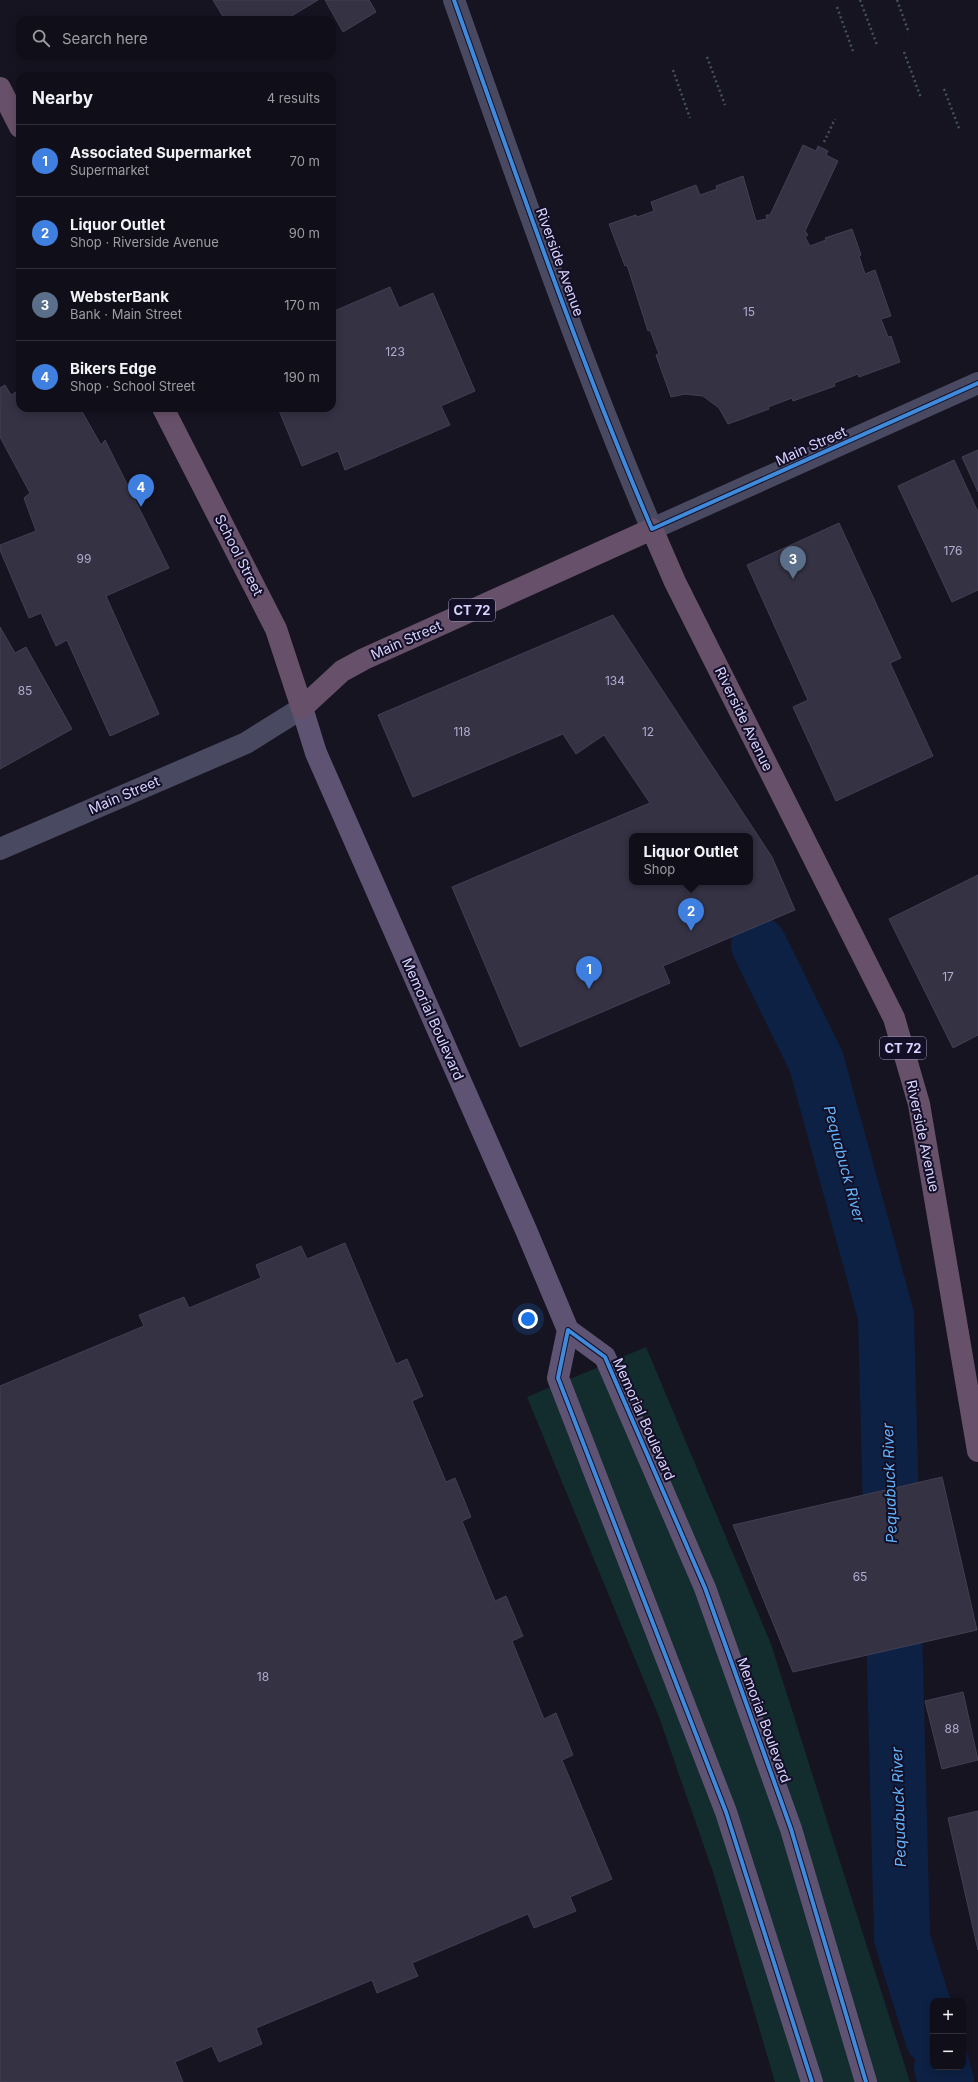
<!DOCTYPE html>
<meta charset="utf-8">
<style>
:root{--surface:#100f19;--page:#191822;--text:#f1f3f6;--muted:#9c9ca2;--line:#302f38;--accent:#1a73e8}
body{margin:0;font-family:Inter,sans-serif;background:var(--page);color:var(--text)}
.controls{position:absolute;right:12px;bottom:12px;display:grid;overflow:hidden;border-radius:8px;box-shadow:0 2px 10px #0003}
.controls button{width:36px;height:36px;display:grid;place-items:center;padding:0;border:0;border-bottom:1px solid var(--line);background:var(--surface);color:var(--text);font:20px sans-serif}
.you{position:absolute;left:528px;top:1319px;width:14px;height:14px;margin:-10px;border:3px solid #fff;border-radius:50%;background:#1a73e8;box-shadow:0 0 0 6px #1a73e833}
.badge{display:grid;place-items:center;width:26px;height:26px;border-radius:50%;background:var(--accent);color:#fff;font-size:13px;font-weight:700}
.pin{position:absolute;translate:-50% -33px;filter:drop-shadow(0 1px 2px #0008)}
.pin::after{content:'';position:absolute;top:21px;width:14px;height:12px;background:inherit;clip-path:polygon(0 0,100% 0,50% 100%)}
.popup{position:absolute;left:629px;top:833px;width:124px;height:52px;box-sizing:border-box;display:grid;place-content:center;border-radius:8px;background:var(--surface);filter:drop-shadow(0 1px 3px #0005);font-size:13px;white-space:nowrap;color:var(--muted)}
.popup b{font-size:15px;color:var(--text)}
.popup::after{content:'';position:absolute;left:50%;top:100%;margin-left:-8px;border:8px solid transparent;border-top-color:var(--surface)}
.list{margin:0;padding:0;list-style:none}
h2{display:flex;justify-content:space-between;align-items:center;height:52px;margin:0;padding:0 16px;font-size:17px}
h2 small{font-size:13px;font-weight:400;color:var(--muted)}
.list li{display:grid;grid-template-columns:26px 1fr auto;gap:12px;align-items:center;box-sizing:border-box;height:72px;padding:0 16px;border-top:1px solid var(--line)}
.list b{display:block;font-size:15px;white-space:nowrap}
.list p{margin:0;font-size:13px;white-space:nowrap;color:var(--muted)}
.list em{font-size:13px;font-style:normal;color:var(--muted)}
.icon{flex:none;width:22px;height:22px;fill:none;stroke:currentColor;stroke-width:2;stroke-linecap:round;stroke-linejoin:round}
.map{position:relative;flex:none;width:978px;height:2082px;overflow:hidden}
.search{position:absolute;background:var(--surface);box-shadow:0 2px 10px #0003;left:16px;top:16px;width:320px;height:44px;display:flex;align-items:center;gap:10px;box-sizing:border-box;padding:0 14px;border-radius:12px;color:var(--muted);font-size:15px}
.panel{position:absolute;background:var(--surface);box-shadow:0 2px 10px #0003;left:16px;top:72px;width:320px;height:340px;border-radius:12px}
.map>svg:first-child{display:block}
</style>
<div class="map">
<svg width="978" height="2082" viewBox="0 0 978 2082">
<rect width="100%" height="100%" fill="#161421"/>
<path fill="#132c2d" d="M646 1347 771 1644 910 2082H775L714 1875 659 1717 527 1397Z"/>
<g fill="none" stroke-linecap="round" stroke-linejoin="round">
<g stroke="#0d2144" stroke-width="56">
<path d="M759 945 816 1061 886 1316 902 1938 933 2038"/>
<path d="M942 2067 946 2082"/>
</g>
</g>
<g fill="#343243" stroke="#433f54" fill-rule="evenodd">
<path d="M213 0H318L285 20H225Z"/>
<path d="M325 0H369L376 12 343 32Z"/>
<path d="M803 145 816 151 818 146 828 151 826 155 838 161 805 231 808 235 805 237 810 246 826 240 825 238 852 229 861 255 859 256 865 274 875 270 891 316 881 319 888 337 891 336 900 362 859 377 858 374 834 383 835 386 793 401 792 398 768 407 769 409 728 424 719 408 703 396 685 394 671 397 656 355 659 354 650 330 648 331 627 265 625 266 609 224 636 215 637 217 654 211 651 202 696 185 700 195 717 189 716 186 743 176 756 221 767 219 766 215H770Z"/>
<path d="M390 287 399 308 433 293 475 391 441 406 450 425 345 470 338 451 302 466 278 408H332V312Z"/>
<path d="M5 385 11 395 20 390V408H80L101 445 105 440 169 568 106 596 159 714 110 736 67 640 56 646 41 613 29 618 0 550V545L36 531 24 498 30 493 0 437V388Z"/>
<path d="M978 450V492L962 457Z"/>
<path d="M954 460 978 512V590L952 602 898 486Z"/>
<path d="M839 523 901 658 890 663 933 756 836 801 793 707 808 700 747 565Z"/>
<path d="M613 615 772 857 795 910 663 966 670 983 520 1047 452 887 650 803 604 735 576 754 563 734 413 797 378 715ZM632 836H750V882H632Z"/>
<path d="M0 627 15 653 26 647 72 729 0 769Z"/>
<path d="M978 875V1035L953 1048 889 919Z"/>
<path d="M345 1243 396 1364 407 1359 423 1396 412 1401 446 1482 455 1478 471 1517 462 1521 495 1601 506 1596 523 1636 512 1641 544 1719 556 1713 573 1755 562 1760 612 1879 570 1897 576 1911 534 1928 528 1914 412 1963 418 1976 377 1993 372 1980 256 2028 262 2044 219 2062 212 2046 175 2062 183 2082H0V1386L144 1326 139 1315 184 1297 189 1308 261 1278 256 1265 301 1246 307 1259Z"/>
<path d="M942 1477 977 1630 793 1672 733 1525Z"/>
<path d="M963 1692 978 1760 942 1769 925 1701Z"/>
<path d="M978 1811V1950L948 1818Z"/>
</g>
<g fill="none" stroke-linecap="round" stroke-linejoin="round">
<g stroke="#44505f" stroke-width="2.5" stroke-dasharray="2 3" stroke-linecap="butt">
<path d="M860 0 877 45"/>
<path d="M897 0 909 33"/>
<path d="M837 7 854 54"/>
<path d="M904 52 921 98"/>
<path d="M707 57 725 105"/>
<path d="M673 70 690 118"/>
<path d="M944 89 960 131"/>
<path d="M824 142 835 119"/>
</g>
<g stroke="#4a4962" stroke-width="22">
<path d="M454 0C517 177 578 356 652 529L978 383"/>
<path d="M0 849 246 743 302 708"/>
</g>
<g stroke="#5e5373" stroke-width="22">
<path d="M302 708 316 753 526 1230 568 1330 605 1357 705 1588 791 1829 866 2082"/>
<path d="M568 1330 558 1378 726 1812 812 2082"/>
</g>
<g stroke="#67516a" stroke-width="22">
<path d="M0 88 20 127"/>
<path d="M163 408 276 629 302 708 342 671 364 659 652 529 675 582 894 1018 919 1104 978 1451"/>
</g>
<g stroke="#130f26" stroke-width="6">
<g id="cycleway">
<path d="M454 0C517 177 578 356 652 529L978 383"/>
<path d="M812 2082 726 1812 558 1378 568 1330 605 1357 705 1588 791 1829 866 2082"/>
</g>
</g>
<use href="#cycleway" stroke="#408adc" stroke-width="4"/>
</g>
<g text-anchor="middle" stroke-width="4" stroke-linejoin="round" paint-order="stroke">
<g font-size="12" fill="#b0acd0">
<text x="749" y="316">15</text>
<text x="395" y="356">123</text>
<text x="953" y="555">176</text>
<text x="84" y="563">99</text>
<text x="615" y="685">134</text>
<text x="25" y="695">85</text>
<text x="462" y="736">118</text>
<text x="648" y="736">12</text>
<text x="948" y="981">17</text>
<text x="860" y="1581">65</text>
<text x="263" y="1681">18</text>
<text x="952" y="1733">88</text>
</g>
<g fill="#130f26" stroke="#9e99be" stroke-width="1">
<rect x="449" y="599" width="46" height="22" rx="3"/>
<rect x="880" y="1037" width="46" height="22" rx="3"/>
</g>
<g font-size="13" font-weight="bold" fill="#d9d4ff">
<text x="472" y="615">CT 72</text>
<text x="903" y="1053">CT 72</text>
</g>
<g font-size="14" fill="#d9d4ff" stroke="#130f26">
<text transform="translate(560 262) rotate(70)" y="5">Riverside Avenue</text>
<text transform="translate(811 446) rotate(-24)" y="5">Main Street</text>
<text transform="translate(239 555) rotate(63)" y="5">School Street</text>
<text transform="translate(406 640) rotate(-24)" y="5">Main Street</text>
<text transform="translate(744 719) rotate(64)" y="5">Riverside Avenue</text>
<text transform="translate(124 795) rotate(-23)" y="5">Main Street</text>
<text transform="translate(433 1019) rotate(66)" y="5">Memorial Boulevard</text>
<text transform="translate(923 1136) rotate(78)" y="5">Riverside Avenue</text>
<text transform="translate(644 1419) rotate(66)" y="5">Memorial Boulevard</text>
<text transform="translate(764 1720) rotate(70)" y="5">Memorial Boulevard</text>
</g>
<g font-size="15" font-style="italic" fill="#62b6ff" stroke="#130f26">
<text transform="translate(844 1164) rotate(75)" y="5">Pequabuck River</text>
<text transform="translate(890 1483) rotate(-92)" y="5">Pequabuck River</text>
<text transform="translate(899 1807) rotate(-92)" y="5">Pequabuck River</text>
</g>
</g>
</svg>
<div class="controls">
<button>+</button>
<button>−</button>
</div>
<div class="you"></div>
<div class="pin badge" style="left:589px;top:989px;background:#3f7fe0">1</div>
<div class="pin badge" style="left:691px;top:931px;background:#3f7fe0">2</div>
<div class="popup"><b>Liquor Outlet</b>Shop</div>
<div class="pin badge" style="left:793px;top:579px;background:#5c6f8a">3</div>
<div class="pin badge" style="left:141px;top:507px;background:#3f7fe0">4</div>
<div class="search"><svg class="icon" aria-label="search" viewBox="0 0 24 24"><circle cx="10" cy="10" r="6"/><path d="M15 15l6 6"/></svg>Search here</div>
<section class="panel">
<h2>Nearby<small>4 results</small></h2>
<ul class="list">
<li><span class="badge" style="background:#3f7fe0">1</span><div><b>Associated Supermarket</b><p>Supermarket</p></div><em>70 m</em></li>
<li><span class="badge" style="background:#3f7fe0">2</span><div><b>Liquor Outlet</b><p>Shop · Riverside Avenue</p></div><em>90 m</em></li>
<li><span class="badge" style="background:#5c6f8a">3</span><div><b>WebsterBank</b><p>Bank · Main Street</p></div><em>170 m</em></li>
<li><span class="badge" style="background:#3f7fe0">4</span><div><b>Bikers Edge</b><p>Shop · School Street</p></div><em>190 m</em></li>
</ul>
</section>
</div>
